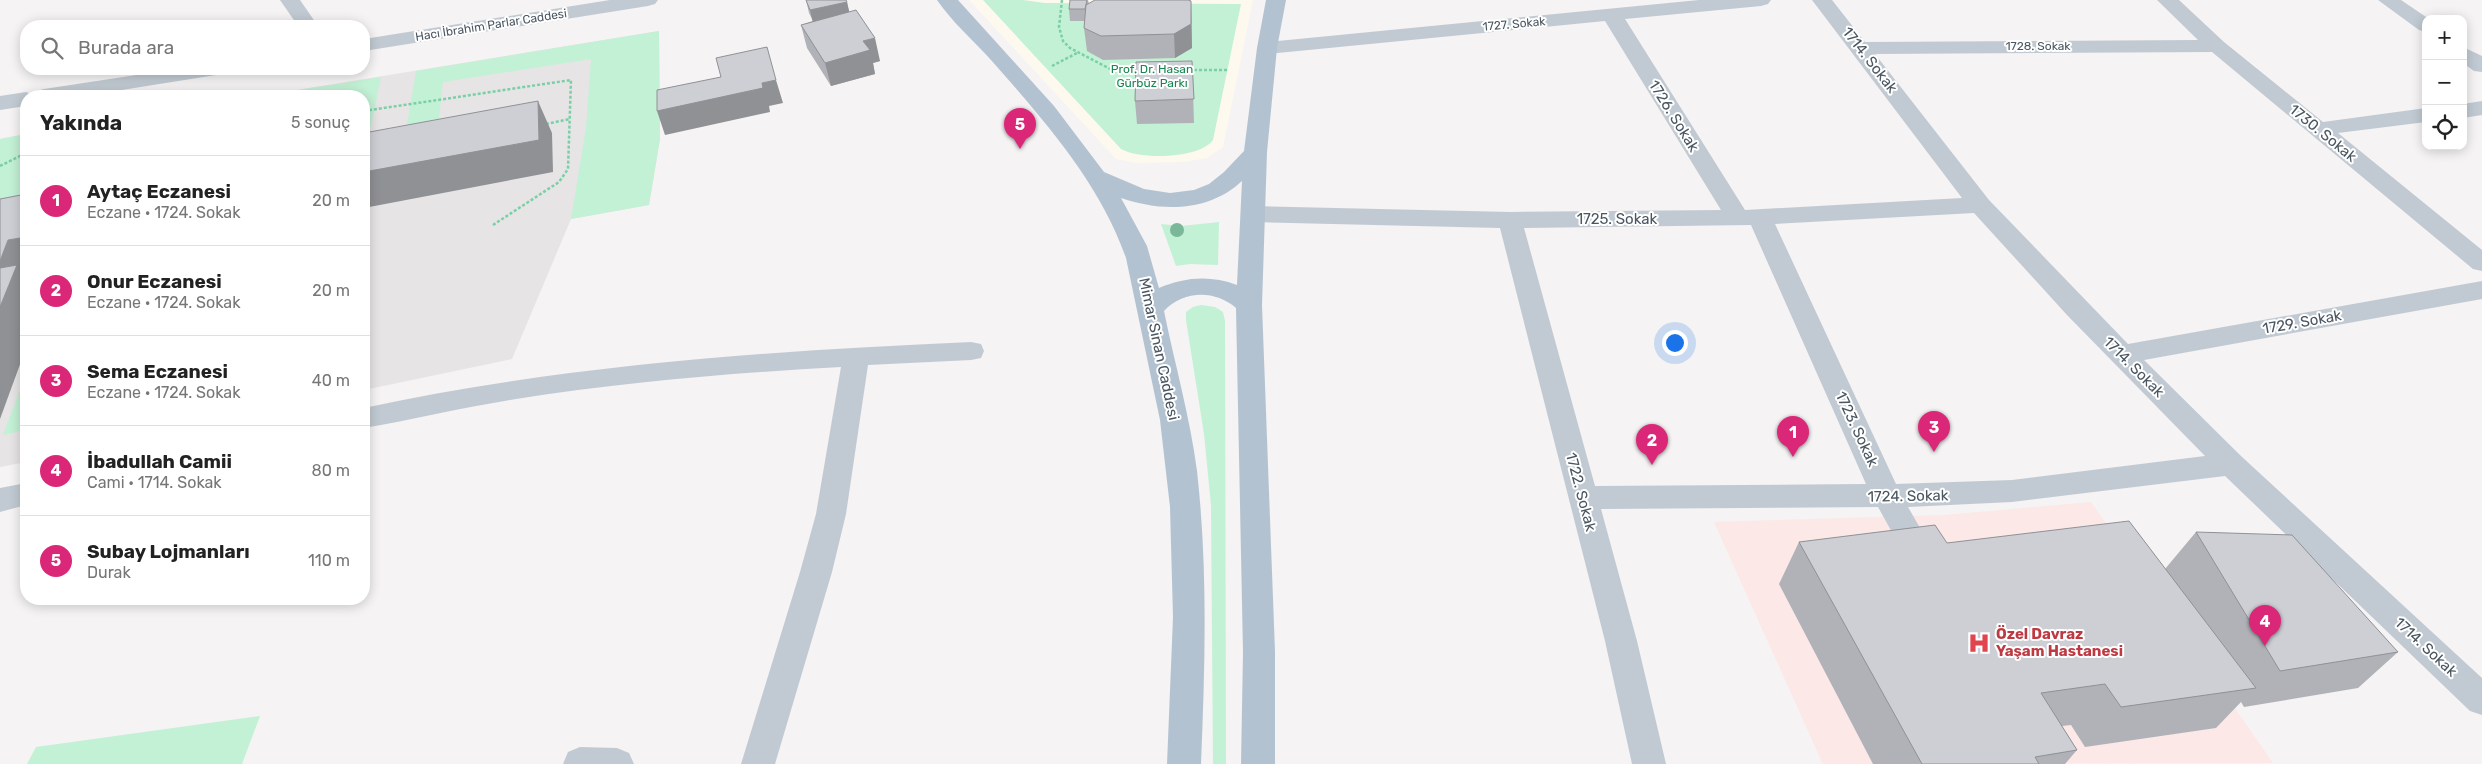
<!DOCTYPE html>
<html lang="tr">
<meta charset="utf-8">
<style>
:root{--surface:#fff;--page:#f2f2f2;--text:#222;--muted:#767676;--line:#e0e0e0;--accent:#db2777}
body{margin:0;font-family:Rubik,sans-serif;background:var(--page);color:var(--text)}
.controls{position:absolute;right:15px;top:15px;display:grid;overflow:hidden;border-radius:10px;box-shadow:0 2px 12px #0003}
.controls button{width:45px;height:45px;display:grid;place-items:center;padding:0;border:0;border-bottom:1px solid var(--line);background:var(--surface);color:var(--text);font:25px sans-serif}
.you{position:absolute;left:1674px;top:342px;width:18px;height:18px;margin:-12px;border:4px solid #fff;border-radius:50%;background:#1a73e8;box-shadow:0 0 0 8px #1a73e833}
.badge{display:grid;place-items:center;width:32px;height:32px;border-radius:50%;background:var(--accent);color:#fff;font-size:16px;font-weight:700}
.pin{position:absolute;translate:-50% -41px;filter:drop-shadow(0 1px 2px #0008)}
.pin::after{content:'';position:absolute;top:26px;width:18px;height:15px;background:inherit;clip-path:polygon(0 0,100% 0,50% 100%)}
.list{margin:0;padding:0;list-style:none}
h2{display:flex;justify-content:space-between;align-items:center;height:65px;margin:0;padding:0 20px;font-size:21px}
h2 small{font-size:16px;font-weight:400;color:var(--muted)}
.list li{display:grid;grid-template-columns:32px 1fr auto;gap:15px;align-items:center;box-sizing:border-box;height:90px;padding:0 20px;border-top:1px solid var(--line)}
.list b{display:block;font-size:19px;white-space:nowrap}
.list p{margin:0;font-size:16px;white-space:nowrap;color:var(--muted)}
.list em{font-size:16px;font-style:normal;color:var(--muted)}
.icon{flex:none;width:28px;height:28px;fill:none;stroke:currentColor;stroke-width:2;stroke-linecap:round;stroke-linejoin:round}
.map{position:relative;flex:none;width:2482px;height:764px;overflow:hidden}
.search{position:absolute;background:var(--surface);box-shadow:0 2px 12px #0003;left:20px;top:20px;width:350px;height:55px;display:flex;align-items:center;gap:12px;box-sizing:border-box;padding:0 18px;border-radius:20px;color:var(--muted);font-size:19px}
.panel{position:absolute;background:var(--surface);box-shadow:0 2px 12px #0003;left:20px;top:90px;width:350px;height:515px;border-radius:20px}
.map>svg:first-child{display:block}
</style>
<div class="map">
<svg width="2482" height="764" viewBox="0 0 2482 764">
<rect width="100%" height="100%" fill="#f5f3f3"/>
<path fill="#fdf9ef" d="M969 0H1253L1223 147 1207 158 1185 162 1136 163 1116 159Z"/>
<g fill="#e6e4e5">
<path d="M659 31 660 139 649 205 571 219 512 359 364 390V96H260Z"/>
<path d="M26 134V462L0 467V139Z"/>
</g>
<path fill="#fce8e6" d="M2091 502 2273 763 1823 764 1714 522 1945 515Z"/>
<g fill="#c3f1d5">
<path d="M983 0H1023L1045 3 1241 4 1213 140C1199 159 1140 160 1121 149Z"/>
<path d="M659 31 660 139 649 205 571 219 586 128 591 59 443 82 437 137 404 143 416 71Z"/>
<path d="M381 77 366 149 364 150V96H260Z"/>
<path d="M26 134V214L0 219V139Z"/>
<path d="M1219 222 1218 265 1190 264 1176 266 1161 224 1181 226Z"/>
<path d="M1201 305 1215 307 1223 312 1225 321 1226 764H1213L1211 505 1204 434 1186 320V312L1193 307Z"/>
<path d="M26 374V430L3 435Z"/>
<path d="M260 716 242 764H27L36 747Z"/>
</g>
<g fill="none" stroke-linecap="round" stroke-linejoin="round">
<g stroke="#7ad0a6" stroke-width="2.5" stroke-dasharray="3 2" stroke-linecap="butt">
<path d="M1062 0 1059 27 1063 41 1070 48 1116 72 1138 71"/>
<path d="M1052 66 1077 53"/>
<path d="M1189 70H1228"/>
<path d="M364 111 571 80 568 169 559 182 493 225"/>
<path d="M546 124 570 119"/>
<path d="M0 166 26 153"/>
</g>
<g fill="#c1cad2" fill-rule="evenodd">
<path d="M280 0H300L318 26H298Z"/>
<path d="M610 0H658L655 4 648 6 364 51V39Z"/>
<path d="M1699 0H1771L1768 4 1761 6 1625 19 1745 210 1962 198 1812 0H1832L1865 42 2198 40 2157 0H2179L2224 42 2323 122 2426 108V122L2338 133 2482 250V271L2473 269 2212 52 1875 54 1989 200 2128 344 2482 281V299L2144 360 2241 456 2482 678V715L2470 711 2225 476 2012 502 1908 507 1939 561 1935 570 1924 574 1913 570 1878 507 1601 509 1637 641 1666 764H1632L1605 641 1500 228 1254 222 1245 219 1242 214 1245 209 1254 206 1510 212 1721 210 1605 21 1267 54 1260 52 1257 48 1260 44 1267 42ZM1974 213 2067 315 2205 456 2012 480 1896 484 1775 224ZM1751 225 1866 484 1595 486 1524 228Z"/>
<path d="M2378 0H2401L2429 19H2426V32L2419 30Z"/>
<path d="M2463 47 2482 56V72L2474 71 2463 63Z"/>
<path d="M176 69H227L224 74 216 75 84 96H26V106L0 110V96L26 92 34 95 36 91 44 89Z"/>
<path d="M2482 101V115L2463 118V104Z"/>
<path d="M971 342 981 344 984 351 981 358 971 360 868 365 846 514 832 572 775 764H741L800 572 816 514 841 367C732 373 624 382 516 399 465 407 415 419 364 428V408C564 365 767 351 971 342Z"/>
<path d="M26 483V505L0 512V488Z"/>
<path d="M580 747 617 748 629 753 634 764H563L568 752Z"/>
</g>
<path fill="#b3c2d1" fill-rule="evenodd" d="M937 0H958L1054 106 1104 172 1144 189 1170 193 1194 190 1209 184 1224 172 1244 151 1257 48 1266 0H1286L1277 48 1267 152 1262 305 1275 652V764H1241L1243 652 1236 308C1215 290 1184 290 1164 311 1175 365 1190 417 1197 471 1208 569 1205 666 1201 764H1167L1173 617 1170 507 1160 420 1126 258C1100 183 1043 119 991 60 973 40 952 22 937 0ZM1242 181 1237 285C1210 275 1185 277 1159 288L1147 246 1121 198C1162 212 1209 212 1242 181Z"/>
</g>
<circle fill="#7bb799" cx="1177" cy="230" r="7"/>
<g fill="#b0b2b7">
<path d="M806 0 847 2 849 12 880 61 873 63 875 74 831 86 807 48 801 25 813 21 809 13Z"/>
<path d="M1088 0 1089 4 1191 1 1192 48 1175 58 1103 60 1087 51 1084 28 1085 21H1070L1069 9Z"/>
<path d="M1192 61 1194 123 1137 124 1135 101Z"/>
<path d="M2196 532 2398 652 2358 688 2244 707 2241 702 2216 728 2085 747 2071 725 2062 726 2077 750 2065 764H1873L1779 584 1799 542 2165 569Z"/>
</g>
<g fill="#909195">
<path d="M1191 1 1192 48 1175 58 1174 34Z"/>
<path d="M847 2 850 15 813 23 810 10Z"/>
<path d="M875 38 880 61 873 63 875 74 831 86 825 63 863 41Z"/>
<path d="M776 80 783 103 769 106 770 112 665 135 657 111 762 83Z"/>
<path d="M538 101 552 133 553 172 364 208V172Z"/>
<path d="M26 237V348L0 419V261L8 240Z"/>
</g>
<g fill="#cdcfd5" stroke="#909195">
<path d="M806 0H846L847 2 810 10Z"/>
<path d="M1070 0H1087L1085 9H1069Z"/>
<path d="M1095 0H1188L1191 1V24L1174 34 1101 36 1084 28 1086 5Z"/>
<path d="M856 10 875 38 863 41 870 50 825 63 801 25Z"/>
<path d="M767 47 776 80 762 83 763 88 657 111V90L721 77 716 58Z"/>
<path d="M1192 61 1194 99 1135 101 1136 62Z"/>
<path d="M538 101 539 140 364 172V133Z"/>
<path d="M26 194V237L8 240 0 261V199Z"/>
<path d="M17 265 0 307V268Z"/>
<path d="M2129 521 2256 688 2121 707 2105 684 2041 693 2077 750 2035 757 2039 764H1922L1799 542 1935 525 1947 543Z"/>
<path d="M2196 532 2292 535 2398 652 2280 671Z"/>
</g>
<defs>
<g id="hospital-bare" transform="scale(1.725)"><path d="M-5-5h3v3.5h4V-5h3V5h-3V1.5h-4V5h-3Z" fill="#e0444e" stroke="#fff" stroke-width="2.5" paint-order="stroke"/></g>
</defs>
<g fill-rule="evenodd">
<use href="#hospital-bare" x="1979" y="643"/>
</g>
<g text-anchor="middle" stroke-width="4" stroke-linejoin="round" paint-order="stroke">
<g font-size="12" fill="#4a5661" stroke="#fff">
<text transform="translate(1514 24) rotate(-5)" y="4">1727. Sokak</text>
<text transform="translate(491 25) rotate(-9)" y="4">Hacı İbrahim Parlar Caddesi</text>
<text x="2038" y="50">1728. Sokak</text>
</g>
<g font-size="12" fill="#17864f" stroke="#fff">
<text x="1152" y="73">Prof. Dr. Hasan<tspan x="1152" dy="14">Gürbüz Parkı</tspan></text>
</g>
<g font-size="15" fill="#4a5661" stroke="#fff">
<text transform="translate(1870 60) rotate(52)" y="5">1714. Sokak</text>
<text transform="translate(1674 116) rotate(58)" y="5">1726. Sokak</text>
<text transform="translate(2323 133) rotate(39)" y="5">1730. Sokak</text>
<text x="1617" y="224">1725. Sokak</text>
<text transform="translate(2302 322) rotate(-10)" y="5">1729. Sokak</text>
<text transform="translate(1159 349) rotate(78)" y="5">Mimar Sinan Caddesi</text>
<text transform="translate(2134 367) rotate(45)" y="5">1714. Sokak</text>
<text transform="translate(1857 429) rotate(65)" y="5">1723. Sokak</text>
<text transform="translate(1581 492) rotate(75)" y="5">1722. Sokak</text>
<text transform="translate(1908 496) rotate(-1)" y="5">1724. Sokak</text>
<text transform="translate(2426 647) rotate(43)" y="5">1714. Sokak</text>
</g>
<g font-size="15" font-weight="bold" fill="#be3a42" stroke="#fff" text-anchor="start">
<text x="1996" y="639">Özel Davraz<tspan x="1996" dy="17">Yaşam Hastanesi</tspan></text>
</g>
</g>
</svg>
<div class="controls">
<button>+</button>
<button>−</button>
<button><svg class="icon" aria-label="locate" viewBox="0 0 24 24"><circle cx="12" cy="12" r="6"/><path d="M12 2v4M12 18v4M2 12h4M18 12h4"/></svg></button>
</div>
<div class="you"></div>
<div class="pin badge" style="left:1793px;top:457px">1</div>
<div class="pin badge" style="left:1652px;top:465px">2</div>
<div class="pin badge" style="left:1934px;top:452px">3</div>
<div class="pin badge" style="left:2265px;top:646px">4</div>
<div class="pin badge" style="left:1020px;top:149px">5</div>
<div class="search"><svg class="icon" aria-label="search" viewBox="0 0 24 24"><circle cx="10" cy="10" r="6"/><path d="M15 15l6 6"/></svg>Burada ara</div>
<section class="panel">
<h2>Yakında<small>5 sonuç</small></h2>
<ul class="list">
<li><span class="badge">1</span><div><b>Aytaç Eczanesi</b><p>Eczane · 1724. Sokak</p></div><em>20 m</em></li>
<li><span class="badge">2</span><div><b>Onur Eczanesi</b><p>Eczane · 1724. Sokak</p></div><em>20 m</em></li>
<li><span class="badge">3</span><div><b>Sema Eczanesi</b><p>Eczane · 1724. Sokak</p></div><em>40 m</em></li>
<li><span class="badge">4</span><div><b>İbadullah Camii</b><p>Cami · 1714. Sokak</p></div><em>80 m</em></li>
<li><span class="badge">5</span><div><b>Subay Lojmanları</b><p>Durak</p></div><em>110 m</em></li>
</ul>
</section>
</div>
